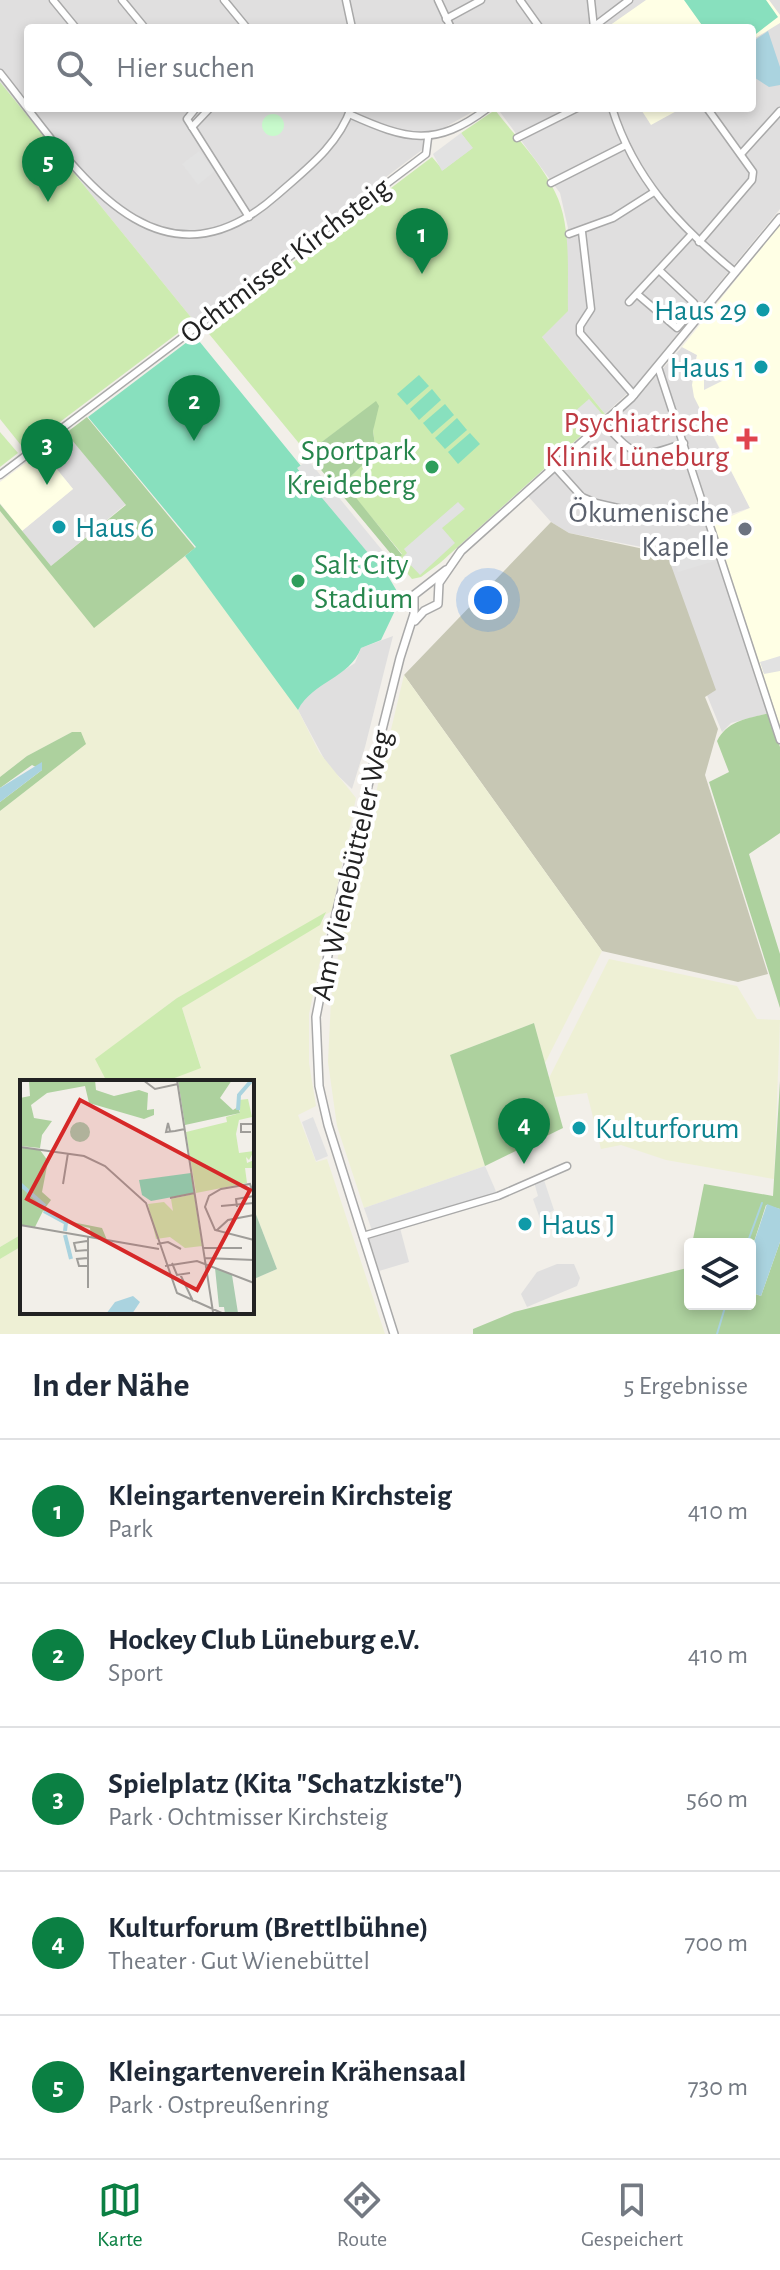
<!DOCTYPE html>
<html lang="de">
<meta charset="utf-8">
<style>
:root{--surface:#fff;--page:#f2f2f3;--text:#1f2937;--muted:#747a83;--line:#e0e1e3;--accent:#0b8043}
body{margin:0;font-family:"Alegreya Sans",sans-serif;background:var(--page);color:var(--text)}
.controls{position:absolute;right:24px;bottom:24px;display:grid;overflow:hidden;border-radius:8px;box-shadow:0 4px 12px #0003}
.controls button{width:72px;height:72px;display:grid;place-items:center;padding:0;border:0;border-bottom:2px solid var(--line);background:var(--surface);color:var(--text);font:40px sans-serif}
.you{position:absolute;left:488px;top:600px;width:28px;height:28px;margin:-20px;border:6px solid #fff;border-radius:50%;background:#1a73e8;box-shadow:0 0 0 12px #1a73e833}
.badge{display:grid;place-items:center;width:52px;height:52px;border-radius:50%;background:var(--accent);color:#fff;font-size:26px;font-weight:700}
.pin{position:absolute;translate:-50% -66px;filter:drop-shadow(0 2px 4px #0008)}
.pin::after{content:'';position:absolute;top:42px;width:28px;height:24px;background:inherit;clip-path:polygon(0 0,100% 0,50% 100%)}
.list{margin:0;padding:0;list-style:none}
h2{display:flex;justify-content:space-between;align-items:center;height:104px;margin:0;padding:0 32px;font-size:34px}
h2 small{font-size:26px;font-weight:400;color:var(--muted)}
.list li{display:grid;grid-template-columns:52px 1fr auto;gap:24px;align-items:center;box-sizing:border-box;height:144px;padding:0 32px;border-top:2px solid var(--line)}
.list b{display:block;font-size:30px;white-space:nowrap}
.list p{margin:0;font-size:26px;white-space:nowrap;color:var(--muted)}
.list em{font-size:26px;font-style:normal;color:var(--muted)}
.icon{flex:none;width:44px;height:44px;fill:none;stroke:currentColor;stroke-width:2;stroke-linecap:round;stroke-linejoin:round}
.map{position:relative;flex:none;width:780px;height:1334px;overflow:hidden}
.search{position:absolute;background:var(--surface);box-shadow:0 4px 12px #0003;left:24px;right:24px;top:24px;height:88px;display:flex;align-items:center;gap:20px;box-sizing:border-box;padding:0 28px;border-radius:8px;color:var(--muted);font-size:30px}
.sheet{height:824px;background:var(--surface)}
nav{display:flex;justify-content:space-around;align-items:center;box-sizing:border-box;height:112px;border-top:2px solid var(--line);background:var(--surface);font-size:22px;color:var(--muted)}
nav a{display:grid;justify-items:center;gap:4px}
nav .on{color:var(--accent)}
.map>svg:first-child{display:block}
</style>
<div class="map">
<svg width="780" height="1334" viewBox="0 0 780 1334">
<rect width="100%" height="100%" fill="#f2efe9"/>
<g fill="#e0dfdf">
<path d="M0 0H780V209L633 388 605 414 542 337 568 228 560 193 497 108H752V28H28V108H479L440 130 422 150 194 321 0 82Z"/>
<path d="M682 347 697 355 693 373 701 413 750 508 705 522 769 713 731 723 722 732 647 548 569 533 551 522 527 495 635 400Z"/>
<path d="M66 433 126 504 51 566 22 531 73 489 42 451Z"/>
<path d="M393 636 365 747 352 789 328 766 298 710 306 695 355 663 361 648Z"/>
<path d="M400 1228 409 1262 379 1271 368 1238Z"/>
<path d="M557 1264H574L580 1278 577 1286 527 1307 521 1294 537 1272Z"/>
</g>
<g fill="#ffffe5">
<path d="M646 0H769L780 15V23L752 40V28H606Z"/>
<path d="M640 108H682L651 125Z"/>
<path d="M780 225V726L712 519 727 518 750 508 694 397 692 385 697 355 682 347Z"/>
<path d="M42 451 73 489 22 531 0 503V482Z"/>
</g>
<path fill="#c7c7b4" d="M551 522 569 533 667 554 716 690 705 697 718 729 705 775 768 974 738 982 602 951 404 675Z"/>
<g fill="#eef0d5">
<path d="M0 511 94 627 185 556 292 698 319 752 356 798 332 911 177 998 96 1059 107 1082H22V1234L0 1247V811L63 761 81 732H72L27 756 0 777Z"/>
<path d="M404 675 602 951 545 1063 534 1023 450 1055 485 1166 364 1208 337 1126 328 1062 331 1000 340 944Z"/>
<path d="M324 920 328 922 309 1014V1063L316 1106 298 1115 316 1162 327 1159 385 1334H0V1259L22 1246V1312H164L166 1317 179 1312H252V1280L277 1269 252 1204V1082H164L201 1067 182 1008Z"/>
<path d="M609 959 737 986 757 1019 780 1020 774 1179 666 1160 621 1145 601 1149 587 1093 555 1097 549 1078Z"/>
</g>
<g fill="#cdebb0">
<path d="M0 82 194 321 24 449 0 419Z"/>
<path d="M495 110C515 136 541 162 555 192 572 225 567 274 568 311L542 337 605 414 440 563 421 577 412 579 396 560 402 554 348 489 347 480 376 452 373 431 376 402 307 453 205 329 432 157 443 170 472 148 461 133Z"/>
<path d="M0 432 18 453 0 467Z"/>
<path d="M326 912 320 925 182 1008 201 1068 164 1082H107L95 1059 177 998Z"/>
<path d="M22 1234V1246L0 1259V1247Z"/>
</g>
<g fill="#add19e">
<path d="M376 401 379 406 373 431 376 452 347 480 349 489 402 555 396 560 307 453Z"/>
<path d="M87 417 195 548 94 628 0 511V504L51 566 126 505 66 433Z"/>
<path d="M769 713 780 747V833L749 854 780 954V1008L709 782 729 772 717 741C728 720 747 719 769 713Z"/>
<path d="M72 732H81L86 744 0 811V802L42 770 32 765 0 788V777L27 756Z"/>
<path d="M534 1023 563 1128 485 1166 450 1055Z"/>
<path d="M780 1081V1209L766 1205 750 1254V1244H692L704 1184 773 1196Z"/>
<path d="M780 1242V1334H473V1329L514 1312 687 1268 690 1254V1304H750V1292L761 1296Z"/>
</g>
<path fill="#aacbaf" d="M252 1204 277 1269 252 1280Z"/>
<circle fill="#c8facc" cx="273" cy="125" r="11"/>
<g fill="#88e0be">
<path d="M684 0H766L778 17 752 37V28H704Z"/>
<path d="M195 336 301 466 298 469 385 571 401 598 381 640 361 648C349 679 313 681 298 710L185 556 196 547 88 417Z"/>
<path d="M419 375 429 386 407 405 397 394Z"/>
<path d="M432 389 441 400 419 420 410 409Z"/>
<path d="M445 404 454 415 432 434 423 423Z"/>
<path d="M457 418 467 430 445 449 435 438Z"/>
<path d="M470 433 480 444 458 464 448 452Z"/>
</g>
<g fill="#e2e2e2">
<path d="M461 133 473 148 442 171 433 154Z"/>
<path d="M199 151 215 171 198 185 182 164Z"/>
<path d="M724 362 732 376 704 390V373Z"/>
<path d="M589 399 602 414 585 428 573 413Z"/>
<path d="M308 460 391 561 392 564 384 572 297 468Z"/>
<path d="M458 502 465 509 442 528 455 543 420 575 403 557 407 553 404 549Z"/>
<path d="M710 538 718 560 678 572 671 550Z"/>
<path d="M780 656V671L764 674 760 662Z"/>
<path d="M313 1117 328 1156 316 1161 302 1122Z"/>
<path d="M485 1166 498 1196 373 1233 364 1208Z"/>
<path d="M543 1177 554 1210 549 1213 553 1227 544 1230 533 1199 538 1196 534 1182Z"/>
</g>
<g fill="#aad3df">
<path d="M768 31 780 67V85L769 87 752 76V42Z"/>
<path d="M42 762V770L0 802V788Z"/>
<path d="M767 1204 780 1209V1242L761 1296 750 1292V1254Z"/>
</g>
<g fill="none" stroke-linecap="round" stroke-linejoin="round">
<g stroke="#aad3df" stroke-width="2">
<path d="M747 1244 762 1203"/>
<path d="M717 1334 726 1304"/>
</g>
<g stroke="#a9a9a9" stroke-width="9">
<g id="minor">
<path d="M53 0 76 28"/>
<path d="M122 0 145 28"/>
<path d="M224 0 247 28"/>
<path d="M346 0 352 28"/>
<path d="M438 0 451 28"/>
<path d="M520 0 540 28"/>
<path d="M591 0 594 28"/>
<path d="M446 19 481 0"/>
<path d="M592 28 629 0"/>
<path d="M0 73C70 160 153 305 277 195 305 170 338 146 351 108"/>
<path d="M196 108 187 119 249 217"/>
<path d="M612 108C634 179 680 227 735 272"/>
<path d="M349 114C407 140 435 148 488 108"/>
<path d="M192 127 210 108"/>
<path d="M517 138 577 108"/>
<path d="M741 154 780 111"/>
<path d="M551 183 626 145"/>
<path d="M582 232 591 309 580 326V333L634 395"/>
<path d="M569 234 613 218 654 192"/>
<path d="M699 242 752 180 753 172 707 108"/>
<path d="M637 294 677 328 694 309V303L659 270"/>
<path d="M629 302 691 235"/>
<path d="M658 367 780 740"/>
<path d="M604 423C636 459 639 459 684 443"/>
<path d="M555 467 582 497 596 503 662 518 705 506"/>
<path d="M0 475 426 154 428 138"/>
<path d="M363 1236 498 1196 567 1166"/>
</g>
</g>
<g stroke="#a9a9a9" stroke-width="10">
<g id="tertiary">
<path d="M415 621 424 611 438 604 439 583 461 551 631 398 780 218"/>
<path d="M394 1334 328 1125 319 1086 316 1017 336 914 400 658 414 614V595L446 570"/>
</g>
</g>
<use href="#minor" stroke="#fff" stroke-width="6"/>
<use href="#tertiary" stroke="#fff" stroke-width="7"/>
</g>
<g fill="#0f9aa8" stroke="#fff" stroke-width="3">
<circle cx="763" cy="310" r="8"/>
<circle cx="761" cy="367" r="8"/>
<circle cx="59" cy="527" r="8"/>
<circle cx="579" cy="1128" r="8"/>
<circle cx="525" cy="1224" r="8"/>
</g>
<path fill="#e0444e" stroke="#fff" stroke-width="3" d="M743 427h8v8h8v8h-8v8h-8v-8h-8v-8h8z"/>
<g fill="#2e9e5b" stroke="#fff" stroke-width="3">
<circle cx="432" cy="467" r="8"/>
<circle cx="298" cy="581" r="8"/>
</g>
<circle fill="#6b7280" stroke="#fff" stroke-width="3" cx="745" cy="529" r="8"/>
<g text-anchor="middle" stroke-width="8" stroke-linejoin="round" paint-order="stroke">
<g font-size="30" fill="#222" stroke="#fff">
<text transform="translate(285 260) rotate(-37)" y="10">Ochtmisser Kirchsteig</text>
<text transform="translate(351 865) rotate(-77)" y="10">Am Wienebütteler Weg</text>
</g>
<g font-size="30" fill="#0d838f" stroke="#fff" text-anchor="start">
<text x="747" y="320" text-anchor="end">Haus 29</text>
<text x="745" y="377" text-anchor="end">Haus 1</text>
<text x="75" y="537">Haus 6</text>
<text x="595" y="1138">Kulturforum</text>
<text x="541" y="1234">Haus J</text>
</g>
<g font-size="30" fill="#be3a42" stroke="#fff" text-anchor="end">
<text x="729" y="432">Psychiatrische<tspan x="729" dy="34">Klinik Lüneburg</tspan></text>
</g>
<g font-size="30" fill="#27864d" stroke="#fff" text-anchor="end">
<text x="416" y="460">Sportpark<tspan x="416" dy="34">Kreideberg</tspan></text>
<text x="314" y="574" text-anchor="start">Salt City<tspan x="314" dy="34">Stadium</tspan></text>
</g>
<g font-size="30" fill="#5b616d" stroke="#fff" text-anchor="end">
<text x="729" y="522">Ökumenische<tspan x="729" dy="34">Kapelle</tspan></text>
</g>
</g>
<g transform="translate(20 1080)">
<rect width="234" height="234" fill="#f2efe9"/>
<path d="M228 19 232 37 219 40 216 54 219 73 234 71 229 80 226 77 227 83 234 80 233 88H225L227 103 176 113 166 52 207 42 206 37 220 33 219 20ZM174 114 182 166 165 168 150 157 136 159 128 124 144 122 153 131 151 119Z" fill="#cdebb0"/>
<path d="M0 0H75L76 10 94 16 119 10 128 13 127 30 134 29V35L124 39 69 23 65 6 27 13 11 25 14 38 32 41 22 55 20 68 0 66V18L10 16 9 2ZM158 0H212L200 18 213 30 218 27 220 33 165 45ZM0 67 20 70 28 81 22 112 31 120 25 128 47 141 82 148 87 160 71 157 70 148 47 143 23 131 15 147 0 145Z" fill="#add19e"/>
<path d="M50 52a10 10 0 1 1 20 0a10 10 0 1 1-20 0ZM195 188 212 195 218 233 205 234 204 227H199Z" fill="#aacbaf"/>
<path d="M171 93 174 113 131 121 122 115 119 100Z" fill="#88e0be"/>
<path d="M113 216 120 222 112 234H86L95 222Z" fill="#aad3df"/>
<path fill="none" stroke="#aad3df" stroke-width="4" d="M218 30 219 15 232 0M0 104 25 126M24 131 46 143 45 151M45 155 51 179"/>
<path fill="none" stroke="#9f9d99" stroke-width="2" d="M123 0 135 9 158 4M157 0 193 232M150 51 148 43 146 52 155 51 165 49M231 52H221V44H234V38M0 67 64 76 85 86 126 123 157 213 204 234M43 104 48 73M234 116 230 104 201 109 189 116 185 127 195 150 234 160M150 118 175 113M201 126 234 123M217 127 216 119 234 116M0 145 139 169M196 151 208 140 234 135M68 157V208M67 161 54 163 56 171 68 170M137 164 148 162 161 169M183 168H222M185 178 234 180M152 183 157 195 170 193M68 186H59L57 179 68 178M145 186 177 181 234 203M160 194 173 221"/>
<path fill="#d62828" fill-opacity="0.15" stroke="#d62828" stroke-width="4" d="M60 20 230 110 177 210 7 119Z"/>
<rect width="234" height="234" fill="none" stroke="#222" stroke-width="4"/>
</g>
</svg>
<div class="controls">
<button><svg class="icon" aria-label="layers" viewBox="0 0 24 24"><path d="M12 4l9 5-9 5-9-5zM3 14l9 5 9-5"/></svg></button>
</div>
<div class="you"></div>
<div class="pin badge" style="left:422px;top:274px">1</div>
<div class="pin badge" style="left:194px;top:441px">2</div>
<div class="pin badge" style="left:47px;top:485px">3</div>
<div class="pin badge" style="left:524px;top:1164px">4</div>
<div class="pin badge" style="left:48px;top:202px">5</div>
<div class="search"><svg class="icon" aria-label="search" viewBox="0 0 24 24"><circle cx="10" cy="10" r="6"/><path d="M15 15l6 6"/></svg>Hier suchen</div>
</div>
<section class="sheet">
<h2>In der Nähe<small>5 Ergebnisse</small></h2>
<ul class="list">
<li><span class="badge">1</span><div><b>Kleingartenverein Kirchsteig</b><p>Park</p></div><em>410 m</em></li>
<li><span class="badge">2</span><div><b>Hockey Club Lüneburg e.V.</b><p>Sport</p></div><em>410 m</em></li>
<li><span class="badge">3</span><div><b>Spielplatz (Kita &quot;Schatzkiste&quot;)</b><p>Park · Ochtmisser Kirchsteig</p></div><em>560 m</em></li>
<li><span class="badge">4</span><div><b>Kulturforum (Brettlbühne)</b><p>Theater · Gut Wienebüttel</p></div><em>700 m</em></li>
<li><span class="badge">5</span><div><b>Kleingartenverein Krähensaal</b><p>Park · Ostpreußenring</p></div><em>730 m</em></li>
</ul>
</section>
<nav>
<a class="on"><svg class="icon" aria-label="map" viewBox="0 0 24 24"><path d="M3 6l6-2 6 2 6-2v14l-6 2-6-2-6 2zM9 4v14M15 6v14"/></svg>Karte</a>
<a><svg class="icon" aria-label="directions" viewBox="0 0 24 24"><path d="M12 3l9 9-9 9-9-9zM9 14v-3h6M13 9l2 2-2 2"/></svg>Route</a>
<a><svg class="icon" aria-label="saved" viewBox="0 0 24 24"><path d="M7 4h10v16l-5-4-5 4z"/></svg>Gespeichert</a>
</nav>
